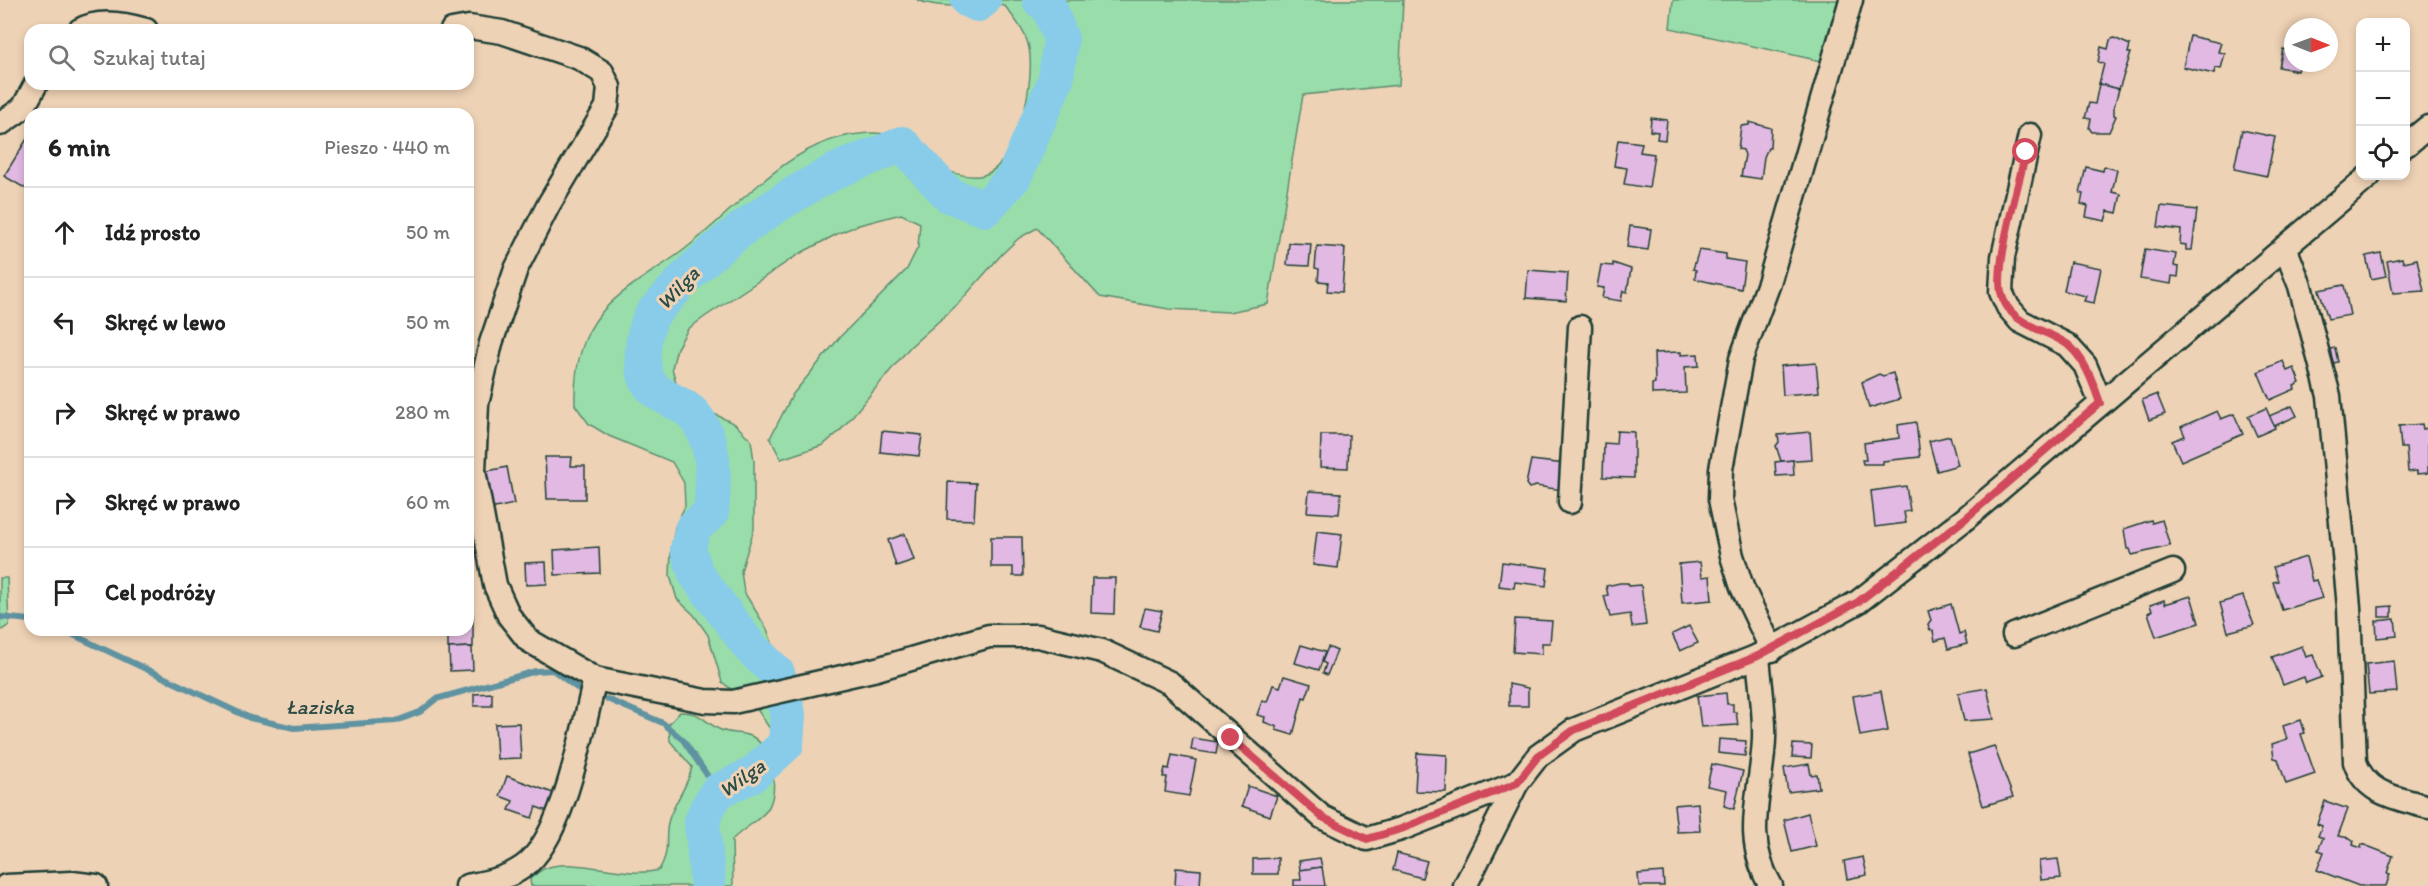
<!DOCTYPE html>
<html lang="pl">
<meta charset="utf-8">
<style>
:root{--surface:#fff;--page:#f2f2f2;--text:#222;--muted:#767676;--line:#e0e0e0}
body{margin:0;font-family:Itim,sans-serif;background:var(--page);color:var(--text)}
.controls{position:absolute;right:18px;top:18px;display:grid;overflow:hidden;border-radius:12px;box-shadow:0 3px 9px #0003}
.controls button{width:54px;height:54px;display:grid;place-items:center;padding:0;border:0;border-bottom:2px solid var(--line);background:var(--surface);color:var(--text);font:30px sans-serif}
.compass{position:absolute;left:2284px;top:18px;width:54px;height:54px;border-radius:50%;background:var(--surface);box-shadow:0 3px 9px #0003;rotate:91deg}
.stop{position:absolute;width:18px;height:18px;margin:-14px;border:4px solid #d1495b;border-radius:50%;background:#fff}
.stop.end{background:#d1495b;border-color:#fff;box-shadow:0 2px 6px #0008}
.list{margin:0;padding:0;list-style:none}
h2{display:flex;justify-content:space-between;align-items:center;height:78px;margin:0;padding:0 24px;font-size:26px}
h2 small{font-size:20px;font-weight:400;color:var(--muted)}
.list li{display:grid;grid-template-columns:39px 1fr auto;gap:18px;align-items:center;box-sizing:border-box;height:90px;padding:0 24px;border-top:2px solid var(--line)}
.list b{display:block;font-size:22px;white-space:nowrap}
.list em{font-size:20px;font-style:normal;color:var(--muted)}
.icon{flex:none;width:33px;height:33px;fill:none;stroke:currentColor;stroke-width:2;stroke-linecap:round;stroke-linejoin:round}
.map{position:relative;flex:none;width:2428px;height:886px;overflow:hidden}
.search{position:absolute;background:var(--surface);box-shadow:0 3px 9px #0003;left:24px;top:24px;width:450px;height:66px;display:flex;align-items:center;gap:15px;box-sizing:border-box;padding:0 21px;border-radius:18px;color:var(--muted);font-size:22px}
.panel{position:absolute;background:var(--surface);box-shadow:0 3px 9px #0003;left:24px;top:108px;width:450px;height:528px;border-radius:18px}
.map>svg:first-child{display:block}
</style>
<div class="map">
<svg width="2428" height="886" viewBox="0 0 2428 886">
<rect width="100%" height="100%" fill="#eed2b5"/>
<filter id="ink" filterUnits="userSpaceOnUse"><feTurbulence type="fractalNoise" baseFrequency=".0167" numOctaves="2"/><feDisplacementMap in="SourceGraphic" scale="12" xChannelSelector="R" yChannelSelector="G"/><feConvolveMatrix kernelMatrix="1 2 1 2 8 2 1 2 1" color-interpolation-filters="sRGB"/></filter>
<g filter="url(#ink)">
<g fill="#9da" stroke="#5c8d6f" stroke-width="1.5">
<path d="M917 0H1403L1399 85 1303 95 1268 304 1229 312 1169 309 1100 297 1037 228 1019 238 1002 254 958 304 910 347 840 431 823 445 781 459 770 438 793 394 840 337 907 269 918 247 920 223 901 214 859 225 839 233 799 254 706 316 688 329 677 348 672 368 678 390 694 404 735 424 751 440 754 461V529L741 571 744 592 767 629 782 670 784 714 780 735 770 729 757 709 722 682 708 635 694 615 677 599 670 576 671 550 675 527 685 506 684 483 672 462 609 436 589 424 575 405C574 372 579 339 602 312 624 287 655 271 681 252 735 212 788 140 860 134 874 132 892 133 905 140 911 143 915 152 920 156 934 168 966 180 984 175 1019 164 1037 75 1028 44 1024 30 1014 18 1005 6 975 2 945 11 917 0Z"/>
<path d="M1673 0H1841L1821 61 1670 28Z"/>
<path d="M0 578H7L9 625 0 631Z"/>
<path d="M680 712C703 712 703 722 721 730 730 734 744 732 753 737 773 749 780 792 767 810 758 822 743 828 732 840L733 886H531L530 879C535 875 540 870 546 868 578 857 624 879 659 870 672 848 663 839 669 819 675 801 688 786 692 767L670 741 669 724Z"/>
</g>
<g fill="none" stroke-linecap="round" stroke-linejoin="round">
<g stroke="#5e93a1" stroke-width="6">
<path d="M0 617 30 620"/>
<path d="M63 630 250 718 294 728 396 721 420 712 436 699 536 671 553 670 581 691"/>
<path d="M607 699 663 723 683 740 718 791"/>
</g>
<g stroke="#88cce9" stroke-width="36">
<path d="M968 0 978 4 983 0"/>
<path d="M708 886 702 821 708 807 718 791 752 775 786 744 788 714 777 673 750 647 696 574 688 549 693 528 711 513C714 479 717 440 692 413 679 400 653 397 646 377 640 360 643 335 650 319 653 311 662 304 667 298 712 245 773 204 834 172 856 161 880 155 902 144L949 195 985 209 1014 177 1056 79 1061 39 1049 7 1040 0"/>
</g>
</g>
<g fill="#e1b9e2" stroke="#1f3d34" stroke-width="1.5">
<path d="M2190 36 2221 43 2218 52 2225 53 2221 69 2215 68 2214 74 2183 67Z"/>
<path d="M2114 38 2130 45 2128 53H2131L2119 89 2099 84 2104 64 2098 62 2101 47 2108 49 2110 40Z"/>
<path d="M2283 49 2293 52V63H2300L2298 71 2279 67Z"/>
<path d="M2099 84 2119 89 2114 107V115L2116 116 2109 132H2092L2089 128 2091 119 2085 118 2089 103 2095 104Z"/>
<path d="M1651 118 1667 120 1665 140 1657 139 1658 132 1650 131Z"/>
<path d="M1749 122 1771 128 1770 148H1768L1764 157 1761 179 1741 176 1745 155 1743 150 1738 149 1741 126 1749 125Z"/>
<path d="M2242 130 2275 137 2267 176 2234 169Z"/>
<path d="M30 134V186L28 190 4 176Z"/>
<path d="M1618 140 1642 143 1640 152 1654 154 1649 188 1624 184 1627 168 1614 166Z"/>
<path d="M2104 166 2117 170 2112 192 2121 194 2117 213 2108 211 2105 221 2086 217 2088 206 2081 204 2083 194 2080 193 2086 167 2103 171Z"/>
<path d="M2161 206 2197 210 2192 250H2186V245L2180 244 2181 230 2158 227Z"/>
<path d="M1630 226 1651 229 1648 250 1627 247Z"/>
<path d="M1289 243 1311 244 1309 266 1287 265Z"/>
<path d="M1317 246 1345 248 1342 292 1327 291 1328 282 1318 281 1319 269 1315 268Z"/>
<path d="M2145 249 2176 254 2174 266 2179 267 2178 277 2172 276 2171 284 2140 279Z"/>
<path d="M1699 250 1726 254V259L1745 262 1741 289 1695 279 1696 270 1693 269Z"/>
<path d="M2381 253 2386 276 2371 279 2366 256Z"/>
<path d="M2402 258 2403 262 2417 259 2424 291 2393 293 2387 261Z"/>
<path d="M2070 262 2101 268 2094 303 2084 301 2086 296 2064 291Z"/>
<path d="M1613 263 1631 269 1627 292 1623 291 1621 301 1602 298 1604 288 1597 287 1601 265 1613 266Z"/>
<path d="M1528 270 1568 273 1566 301 1526 298Z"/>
<path d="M2344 285 2350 315 2328 319 2319 290Z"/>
<path d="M2335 348 2338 362 2329 364 2326 350Z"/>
<path d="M1681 352V355L1698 354 1699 366 1685 367 1686 393 1652 394V384L1655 383 1654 353Z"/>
<path d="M2283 361 2287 371 2294 368 2300 383 2294 386 2295 389 2270 400 2258 372Z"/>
<path d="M1816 363 1819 392 1783 395 1781 366Z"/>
<path d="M1893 373 1900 399 1869 408 1862 382 1879 374 1883 376Z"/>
<path d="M2157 394 2165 414 2149 420 2142 400Z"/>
<path d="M2292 406 2297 416 2274 426 2269 416Z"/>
<path d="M2266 408 2275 428 2257 436 2248 416Z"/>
<path d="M2217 411 2221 419 2234 414 2243 434 2181 461 2172 441 2185 436 2181 427Z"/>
<path d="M1916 422 1920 457 1883 461V464H1863L1862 460H1866L1864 443 1899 438 1898 425Z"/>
<path d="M2422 424 2423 429 2428 428V473L2417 474V471L2408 472 2406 448H2401L2399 426Z"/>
<path d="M882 431 922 435 919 456 880 452Z"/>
<path d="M1617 431 1634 432V478L1603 477 1604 443 1616 444Z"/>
<path d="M1810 432 1812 459 1781 461 1776 446 1779 442 1778 435Z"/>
<path d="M1321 435H1349L1348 468 1320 467Z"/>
<path d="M1950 436 1958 465 1937 471 1929 441Z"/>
<path d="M545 457H572L571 466H585V499H547Z"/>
<path d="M1531 460 1565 464 1562 490 1536 486 1529 488 1526 484Z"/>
<path d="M1793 460 1794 475 1776 476 1775 462Z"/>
<path d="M507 467 514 504 490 509 483 472Z"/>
<path d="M948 482 976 483 974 520 947 519Z"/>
<path d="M1906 486 1910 511 1904 512 1906 523 1875 527 1871 491Z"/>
<path d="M1309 491 1341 493 1339 514 1307 512Z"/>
<path d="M2151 520 2152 523 2162 520 2170 546 2132 555 2130 549H2127L2124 529Z"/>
<path d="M1317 531 1342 534 1338 568 1313 565Z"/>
<path d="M905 534 914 560 896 566 888 540Z"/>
<path d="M991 537H1022L1023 576H1013V567H991Z"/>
<path d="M599 547 600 573 555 575 554 550Z"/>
<path d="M2306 557 2312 581 2316 580 2322 598 2282 610 2273 582 2278 581 2273 567Z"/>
<path d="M546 562 547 584 526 585 525 563Z"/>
<path d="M1502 562 1548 568 1546 586 1515 582 1514 588 1499 586Z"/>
<path d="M1700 562 1702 577 1710 576 1712 600 1682 603 1679 564Z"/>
<path d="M1092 578H1115L1114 614 1091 613Z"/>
<path d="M1620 583H1628L1629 586 1641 585 1646 625 1632 627 1630 614 1610 617 1604 596 1608 595 1606 586Z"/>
<path d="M2191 596 2199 623 2156 637 2148 613 2152 611 2150 605 2164 600 2165 604Z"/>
<path d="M2243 596 2254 625 2228 632 2220 603Z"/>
<path d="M1951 604 1959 634 1964 632 1967 644 1948 649 1945 638 1935 641 1933 631 1929 629 1928 624 1931 620 1928 611Z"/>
<path d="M2392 606V617H2379V607Z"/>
<path d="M1145 608 1162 611 1157 631 1140 627Z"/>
<path d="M468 614H473V647L448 648V630H468Z"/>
<path d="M1515 619 1552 621 1550 643H1542V654L1513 652Z"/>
<path d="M2395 619 2397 636 2377 638 2376 621Z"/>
<path d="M1689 626 1698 643 1680 651 1672 634Z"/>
<path d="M1301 645 1325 652 1319 670 1295 663Z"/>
<path d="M2302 646 2306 657 2313 655 2322 677 2306 683 2304 677 2283 685 2272 657Z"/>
<path d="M472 647 473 670 450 671 449 648Z"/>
<path d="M1328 647 1337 651 1327 675 1323 673 1326 664 1322 662Z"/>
<path d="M2394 661 2397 692 2369 694 2366 664Z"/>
<path d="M1284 676 1311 684 1306 698 1303 697 1293 735 1276 730 1277 727 1264 722 1265 717 1257 715 1262 701 1267 702 1273 685 1280 687Z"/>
<path d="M1509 684 1528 688V706H1509Z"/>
<path d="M1987 688 1994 719 1964 721 1958 693Z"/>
<path d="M1881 691 1888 731 1860 736 1853 696Z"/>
<path d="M492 693V706H474V694Z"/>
<path d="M1726 693 1727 704H1733V712H1736L1738 725 1701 727 1697 696Z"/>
<path d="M2301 720 2305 733 2301 734 2315 774 2286 784 2278 759 2274 758 2272 744 2287 739 2283 726Z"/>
<path d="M519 723 521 758 497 759 495 724Z"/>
<path d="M1193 738 1218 742 1216 754 1191 750Z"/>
<path d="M1719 739 1746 741 1745 756 1718 753Z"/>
<path d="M1793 744 1812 745 1811 758 1792 757Z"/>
<path d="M1994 746 2013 797 1983 806 1968 754Z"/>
<path d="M1417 753 1447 755 1446 792 1415 791Z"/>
<path d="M1172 755 1196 760 1189 796 1165 792 1167 777H1163L1165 768 1169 769Z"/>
<path d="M1712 764 1743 771 1734 809 1724 806 1727 790 1707 786Z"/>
<path d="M1809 764 1811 775 1817 774 1819 788 1788 792 1784 768Z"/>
<path d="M507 776 553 793 547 811 536 807 532 818 509 810 513 801 500 796Z"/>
<path d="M1248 786 1277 796 1270 816 1242 806Z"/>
<path d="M2325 801 2348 809 2338 836 2350 838 2354 841 2353 845 2361 848 2362 844 2393 856 2387 873 2390 874 2386 886H2359L2317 870 2324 852 2318 850 2323 838 2318 836 2322 826 2317 824Z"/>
<path d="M1698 803 1700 831 1677 832 1674 805Z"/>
<path d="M1808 813 1816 846 1792 852 1784 820Z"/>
<path d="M1397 853 1427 861 1422 878 1393 870Z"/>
<path d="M1863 857 1867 875 1847 879 1844 861Z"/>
<path d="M1278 858V874H1253V859Z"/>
<path d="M1320 858 1322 867 1300 870 1299 861Z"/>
<path d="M2058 859 2061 878 2041 880 2039 861Z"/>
<path d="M1322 867 1325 886H1294V880H1301L1300 870Z"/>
<path d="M1176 868 1201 870 1200 886H1175Z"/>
<path d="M1663 872 1664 886H1639L1638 874Z"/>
</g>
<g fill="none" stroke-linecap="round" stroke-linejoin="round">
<g stroke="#1f3d34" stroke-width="27">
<g id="minor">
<path d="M80 30C98 19 126 24 146 30"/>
<path d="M452 30 469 27 502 32 579 58 602 72 609 87 607 107 549 204 516 269 491 343 477 404 474 471 495 585 509 616 528 640 595 679 705 701 733 702 877 669 989 636H1038L1102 651 1170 683 1322 817 1367 839 1401 829 1517 783"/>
<path d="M0 124 23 108 36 84"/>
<path d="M2030 135 2003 257 2001 292 2008 307 2020 321 2067 345 2085 365 2101 403"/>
<path d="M2406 145 2428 127"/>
<path d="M2285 247 2300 286 2329 396 2349 607 2355 762C2366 795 2398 798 2428 807"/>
<path d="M1570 502 1580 327"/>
<path d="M2014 635 2173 571"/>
<path d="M1772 650 1742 587 1732 556 1720 499 1721 469 1741 359 1769 283 1851 0"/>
<path d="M1758 656C1760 683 1765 712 1764 739 1762 792 1741 836 1771 886"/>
<path d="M6 886 72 883 96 886"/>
<path d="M467 886C487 882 506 879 523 867 564 839 583 727 595 679"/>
<path d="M1465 886 1517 783 1538 756 1574 730 1758 656 1858 602 1966 518 2369 176"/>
</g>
</g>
<use href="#minor" stroke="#eed2b5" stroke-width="22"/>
</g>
</g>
<g fill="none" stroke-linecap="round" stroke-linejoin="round" filter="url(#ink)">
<path stroke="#d1495b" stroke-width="8" d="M1231 738 1322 817 1367 839 1401 829 1517 783 1538 756 1574 730 1758 656 1858 602 1966 518 2100 403C2093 383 2085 358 2067 344 2044 328 2008 325 2001 292 1995 264 2019 183 2026 152"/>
</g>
<g text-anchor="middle" stroke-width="6" stroke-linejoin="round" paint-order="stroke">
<g font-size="21" font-style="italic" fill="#2a4b46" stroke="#eed2b5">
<text transform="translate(678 288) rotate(-46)" y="7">Wilga</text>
<text x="320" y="714">Łaziska</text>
<text transform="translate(742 778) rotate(-35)" y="7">Wilga</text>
</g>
</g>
</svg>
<div class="controls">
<button>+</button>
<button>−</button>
<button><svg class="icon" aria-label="locate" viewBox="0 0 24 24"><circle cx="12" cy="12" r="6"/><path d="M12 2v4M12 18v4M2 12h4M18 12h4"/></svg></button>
</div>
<svg class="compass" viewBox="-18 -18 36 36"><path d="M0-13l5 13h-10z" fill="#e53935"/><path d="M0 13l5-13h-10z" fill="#767676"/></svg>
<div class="stop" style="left:2026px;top:152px"></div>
<div class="stop end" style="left:1231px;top:738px"></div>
<div class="search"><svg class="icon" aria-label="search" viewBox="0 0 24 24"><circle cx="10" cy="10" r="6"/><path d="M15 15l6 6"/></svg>Szukaj tutaj</div>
<section class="panel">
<h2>6 min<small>Pieszo · 440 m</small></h2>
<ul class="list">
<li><svg class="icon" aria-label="ahead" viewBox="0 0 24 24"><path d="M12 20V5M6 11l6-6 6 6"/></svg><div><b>Idź prosto</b></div><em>50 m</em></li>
<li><svg class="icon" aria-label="left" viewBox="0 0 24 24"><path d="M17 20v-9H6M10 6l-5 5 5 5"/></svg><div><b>Skręć w lewo</b></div><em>50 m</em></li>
<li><svg class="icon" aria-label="right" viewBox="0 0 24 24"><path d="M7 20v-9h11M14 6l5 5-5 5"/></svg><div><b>Skręć w prawo</b></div><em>280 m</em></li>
<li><svg class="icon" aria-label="right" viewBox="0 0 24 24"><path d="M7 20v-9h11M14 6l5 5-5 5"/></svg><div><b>Skręć w prawo</b></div><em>60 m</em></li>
<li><svg class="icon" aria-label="arrive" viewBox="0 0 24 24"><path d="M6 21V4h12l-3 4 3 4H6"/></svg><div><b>Cel podróży</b></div></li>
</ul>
</section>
</div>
